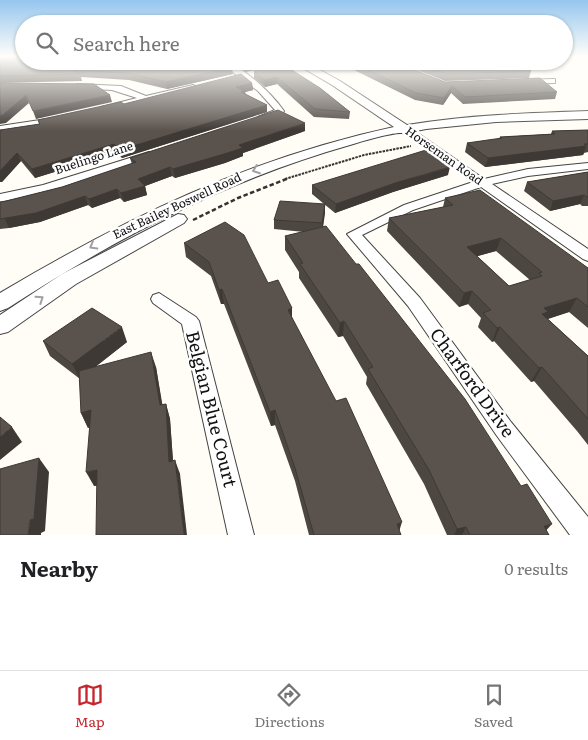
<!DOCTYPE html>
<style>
:root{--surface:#fff;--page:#f2f2f2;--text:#202124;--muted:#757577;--line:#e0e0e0;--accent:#c4262e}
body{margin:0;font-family:Literata,serif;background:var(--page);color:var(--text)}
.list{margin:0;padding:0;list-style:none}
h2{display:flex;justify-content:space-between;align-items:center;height:65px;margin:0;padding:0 20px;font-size:21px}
h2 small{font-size:16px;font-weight:400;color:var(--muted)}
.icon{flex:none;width:28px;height:28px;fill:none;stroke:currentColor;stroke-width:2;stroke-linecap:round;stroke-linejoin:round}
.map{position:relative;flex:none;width:588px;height:535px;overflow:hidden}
.search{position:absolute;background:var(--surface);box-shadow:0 1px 4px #0004;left:15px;right:15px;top:15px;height:55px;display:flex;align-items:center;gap:12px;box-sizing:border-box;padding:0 18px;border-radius:28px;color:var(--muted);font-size:19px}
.sheet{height:135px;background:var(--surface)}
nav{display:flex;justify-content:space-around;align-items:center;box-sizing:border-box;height:70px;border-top:1px solid var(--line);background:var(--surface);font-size:14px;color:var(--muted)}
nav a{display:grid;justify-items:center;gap:2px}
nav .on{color:var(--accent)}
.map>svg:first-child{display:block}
</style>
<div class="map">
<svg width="588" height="535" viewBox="0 0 588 535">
<rect width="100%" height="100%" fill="#fffdf5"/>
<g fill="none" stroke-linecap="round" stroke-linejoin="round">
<g stroke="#444" stroke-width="2">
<g id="minor">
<path d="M218 61C239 61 272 94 284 111L283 113 264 121H258V117L275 110 258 91Z"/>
<path d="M311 61H328L267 73 263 71Z"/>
<path d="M552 79H555V83L524 84 520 82 524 80Z"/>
<path d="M77 84 121 86 146 96 193 85 197 87 104 112 100 109 101 107 137 98 112 90 74 88 73 86Z"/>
<path d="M60 117 65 120 63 122 0 132V126Z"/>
<path d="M411 134H419L484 179 528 169 588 163V169L528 176 492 184 588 249V261L583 259 481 187 413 210 362 235 420 298 511 422 588 517V535H570L497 436 408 306 347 234 404 205 473 182 411 138Z"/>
<path d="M149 152 153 153V157L50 191 0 202V194L43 185Z"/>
<path d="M159 293 196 317 199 321 254 535H228L182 324 153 303 151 299 153 295Z"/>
</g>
</g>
<g stroke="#444" stroke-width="2">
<g id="tertiary">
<path d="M291 61H304L340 81 407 125C467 115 527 113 588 111V119L496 122 426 129 416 131V136C409 137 407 134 402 133 393 132 359 142 350 145 226 180 115 239 8 308L0 311V293C126 218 250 158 394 127L332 85Z"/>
<path d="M178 214 184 215 187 219 184 223 76 284 8 332 0 334V315L62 274Z"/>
</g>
</g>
<path stroke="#333" stroke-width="2" stroke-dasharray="2.5 1" stroke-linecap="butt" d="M285 179 364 155 411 146"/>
<path stroke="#333" stroke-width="2.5" stroke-dasharray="4.5 2.5" stroke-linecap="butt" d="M193 220 238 198 289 178"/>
<use href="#minor" fill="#fff" fill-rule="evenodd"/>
<use href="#tertiary" fill="#fff" fill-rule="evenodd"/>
</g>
<g fill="#4d4742" fill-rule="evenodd">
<path d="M0 56 233 74 167 89 129 80 81 77 82 81 0 83Z"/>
<path d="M230 61H275V66L245 72Z"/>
<path d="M332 61H392L445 82 557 92 555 99 463 104 451 93 443 105 415 100 348 67H344Z"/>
<path d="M395 61H518L531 71 529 78 445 81Z"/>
<path d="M254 71 320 88 350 112 349 119 314 117 277 84 265 87 254 78Z"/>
<path d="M252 83 253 90 245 92 246 94 267 105V112L122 158 116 153 35 178 21 161 2 182 0 130 39 124 38 120 124 104Z"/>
<path d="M588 130V152L584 153 583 155 485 167 465 152 467 143 499 139 500 137 551 134 552 131Z"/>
<path d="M305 131 243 153V156L225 163 175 178 172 176 145 186 147 195 124 202 120 198 92 208 88 205 40 222 9 228 0 229V202L6 201 62 187 132 164 130 158Z"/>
<path d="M588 172V206H582L580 204 550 211 524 191 527 182Z"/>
<path d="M448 175 393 192 335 213 312 194V185Z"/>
<path d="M445 198 588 268V328L569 312 548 319 588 356V445L577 431 534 381 531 382 494 341 492 342 478 327 481 318 468 304 459 307 387 231 389 218 443 207ZM496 251 530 280 509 286 477 256Z"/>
<path d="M325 204 323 227 546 530 549 535H447L424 484 366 384 367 377 343 336 338 337 299 278V272L285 250V236L304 232 274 229V220Z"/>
<path d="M184 243 268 283 292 308V318L399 531 401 535H309L295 481 275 425 271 426 224 304H221L211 276 186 257Z"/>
<path d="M43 341 127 342 95 367H156L162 405 166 404 170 419 173 461 180 474 94 486 89 427 88 428 81 413 80 379 50 356Z"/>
</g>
<g fill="#3f3936">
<path d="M267 61H275V66L245 72V65Z"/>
<rect x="344" y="61" width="4" height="6"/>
<path d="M232 67 233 74 167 89 166 82Z"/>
<path d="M277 77V84L265 87 264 80Z"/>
<path d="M252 83 253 90 245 92 246 99 236 87Z"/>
<path d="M452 86 451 93 443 105 444 98Z"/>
<path d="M26 95 29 103 6 123 0 124V116Z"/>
<path d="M110 95 112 102 36 119 33 111Z"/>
<path d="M267 105V112L122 158 120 150Z"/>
<path d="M305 123V131L243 153V156L225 163 175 178 173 169 239 145Z"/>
<path d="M114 144 116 153 35 178 32 169Z"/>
<path d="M586 146 583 155 485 167 488 158Z"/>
<path d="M17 153 21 161 2 182H0V171Z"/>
<path d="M170 167 172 176 145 186 147 195 124 202 121 193 138 179Z"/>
<path d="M450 167 448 175 393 192 335 213 336 204 395 183Z"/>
<path d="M117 189 120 198 92 208 89 199Z"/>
<path d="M584 195 580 204 550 211 553 201Z"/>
<path d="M85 196 88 205 40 222 9 228 5 219Z"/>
<path d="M325 204V214L322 233V223Z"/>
<path d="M501 238 496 251 464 260 467 247Z"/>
<path d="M222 289 224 304H221L219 290Z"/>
<path d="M472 291 468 304 459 307 464 293Z"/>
<path d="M577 298 569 312 544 320 536 327 544 308Z"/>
<path d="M292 308V323L288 310Z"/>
<path d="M344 321 343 336 338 337 340 323Z"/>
<path d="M122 327 127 342 80 379 72 364Z"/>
<path d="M500 327 494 341 492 342 497 328Z"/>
<path d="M151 352 156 367 165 420 160 405Z"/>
<path d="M542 367 534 381 531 382 539 368Z"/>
<path d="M166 404 170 419 174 476 169 462Z"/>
<path d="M91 410 98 425 88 428 81 413Z"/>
<path d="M275 410V425L271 426 270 412Z"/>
<path d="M12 427 22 442 0 460V437Z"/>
<path d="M39 458 49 472 45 531 41 533V535H28Z"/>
<path d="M175 460 180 474 187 535H184Z"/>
<path d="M97 470 105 484 94 486 86 472Z"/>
<path d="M402 522 398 535 397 524Z"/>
<path d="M552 524 542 535 544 526Z"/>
<path d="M466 527 462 535H454L457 529Z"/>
</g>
<g fill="#5a524d" stroke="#3f3936" fill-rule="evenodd">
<path d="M0 56H24V61H223L232 67 166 82 128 73 73 70 80 74 0 76Z"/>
<path d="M239 61H267L245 65Z"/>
<path d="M350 61H392L445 82 540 78 557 92 465 97 452 86 444 98 416 93Z"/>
<path d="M412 61H518L531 71 447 74Z"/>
<path d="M284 65 320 88 350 112 315 109 277 77 264 80 254 71Z"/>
<path d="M241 74 252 83 236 87 245 91 241 92 267 105 120 150 114 144 32 169 17 153 0 171V130L40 124 38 120 121 102 124 104Z"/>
<path d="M0 83 94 84 110 95 33 111 26 95 3 115 0 116Z"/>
<path d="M278 110 305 123 239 145 243 148 224 154 173 169 170 167 138 179 145 186 121 193 117 189 89 199 85 196 36 213 0 219V202L6 201 62 187 136 162 130 158Z"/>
<path d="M588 130V144H584L586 146 488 158 467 143 502 138 500 137 555 134 552 131Z"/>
<path d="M426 150 450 167 395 183 336 204 312 185Z"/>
<path d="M588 172V197H587L584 195 553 201 527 182Z"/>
<path d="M480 190 588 268V307L577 298 544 308 548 312 542 314 588 356V419L542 367 539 368 500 327 497 328 483 313 491 310 472 291 464 293 389 218 453 205 445 198ZM501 238 542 272 539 273 542 276 509 286 467 247Z"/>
<path d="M280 201 325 204 322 223 274 220Z"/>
<path d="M225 222 244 235 268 283 278 280 292 308 288 310 336 401 346 398 402 522 397 524 401 535H314L295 468 275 410 270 412 222 289 219 290 209 262 184 243Z"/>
<path d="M326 226 356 264H359L465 399 521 486 527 484 552 524 544 526 549 535H470L466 527 457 529 429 470 368 369 373 367 344 321 340 323 300 264 303 263 285 236Z"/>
<path d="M92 308 122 327 72 364 43 341Z"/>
<path d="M151 352 160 405 166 404 169 462 175 460 184 535H96L97 470 86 472 91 410 81 413 79 371Z"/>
<path d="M0 417 12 427 0 437Z"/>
<path d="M39 458 34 519 30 520 28 535H0V469Z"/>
</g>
<defs><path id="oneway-chevron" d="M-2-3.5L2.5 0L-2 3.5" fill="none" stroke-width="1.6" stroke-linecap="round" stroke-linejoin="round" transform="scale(1.25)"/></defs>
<g stroke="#a0a0a0">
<use href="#oneway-chevron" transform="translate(256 170) rotate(159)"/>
<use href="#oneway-chevron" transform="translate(93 246) rotate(150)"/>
<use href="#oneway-chevron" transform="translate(40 299) rotate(-34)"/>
</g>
<linearGradient id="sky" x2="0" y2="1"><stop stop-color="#95c6ee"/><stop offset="0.43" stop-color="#fffefa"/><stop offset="1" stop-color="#fffefa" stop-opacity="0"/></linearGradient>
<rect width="588" height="131" fill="url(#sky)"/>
<g text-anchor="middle" stroke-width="5" stroke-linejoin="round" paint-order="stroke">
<g font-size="12" fill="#111" stroke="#fff">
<text transform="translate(444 156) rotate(35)" y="4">Horseman Road</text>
<text transform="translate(94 158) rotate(-18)" y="4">Buelingo Lane</text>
<text transform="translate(177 206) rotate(-25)" y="4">East Bailey Boswell Road</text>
</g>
<g font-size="18" fill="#111" stroke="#fff">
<text transform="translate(472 383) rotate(54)" y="6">Charford Drive</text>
<text transform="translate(211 409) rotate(76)" y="6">Belgian Blue Court</text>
</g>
</g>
</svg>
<div class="search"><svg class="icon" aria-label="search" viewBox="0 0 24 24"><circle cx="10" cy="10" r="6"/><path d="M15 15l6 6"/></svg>Search here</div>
</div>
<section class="sheet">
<h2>Nearby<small>0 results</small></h2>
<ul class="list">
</ul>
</section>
<nav>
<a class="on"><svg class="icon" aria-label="map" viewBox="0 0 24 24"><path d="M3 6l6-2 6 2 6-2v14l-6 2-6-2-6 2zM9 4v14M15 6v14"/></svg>Map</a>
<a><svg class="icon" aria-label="directions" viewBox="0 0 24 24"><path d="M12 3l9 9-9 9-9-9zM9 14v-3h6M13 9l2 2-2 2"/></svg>Directions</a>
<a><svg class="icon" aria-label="saved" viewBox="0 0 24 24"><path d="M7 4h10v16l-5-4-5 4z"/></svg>Saved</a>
</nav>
